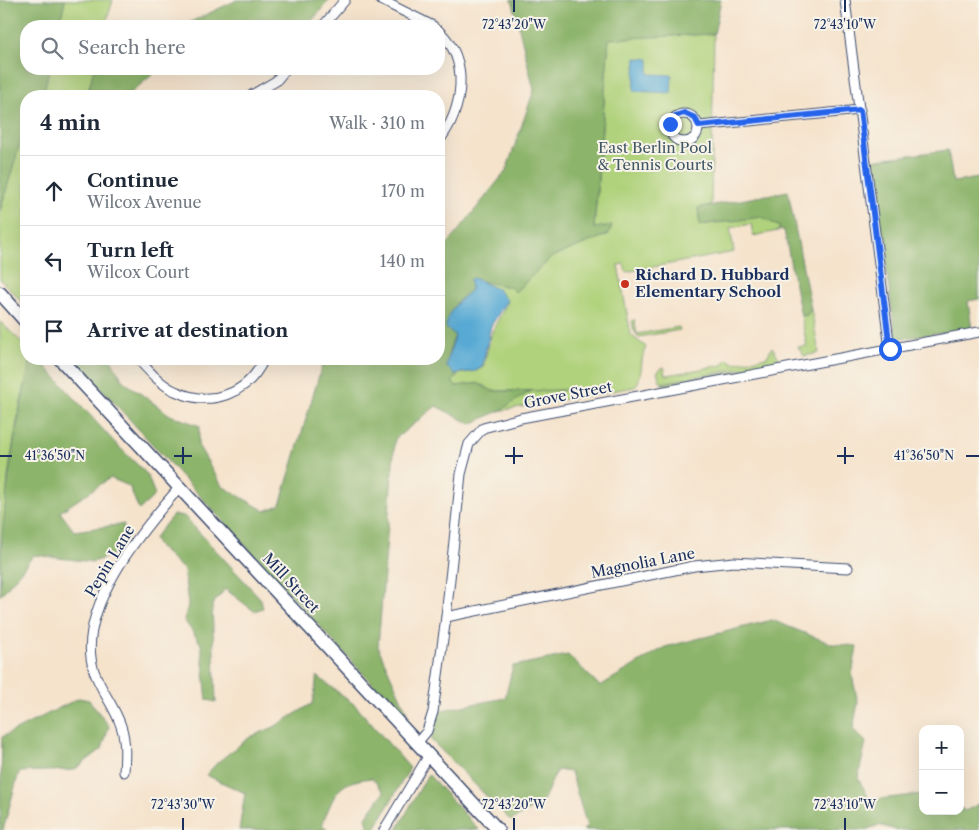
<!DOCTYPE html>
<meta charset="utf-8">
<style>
:root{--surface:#fff;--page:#f2f2f3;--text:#1f2937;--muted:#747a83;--line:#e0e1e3}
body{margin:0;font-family:"Libre Caslon Text",serif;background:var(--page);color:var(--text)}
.controls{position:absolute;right:15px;bottom:15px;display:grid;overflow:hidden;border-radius:10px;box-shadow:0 5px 20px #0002}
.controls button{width:45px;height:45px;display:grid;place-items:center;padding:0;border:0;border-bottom:1px solid var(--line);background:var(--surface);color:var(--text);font:25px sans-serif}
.stop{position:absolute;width:15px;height:15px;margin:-11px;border:4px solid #2563eb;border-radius:50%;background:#fff}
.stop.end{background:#2563eb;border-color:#fff;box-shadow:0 1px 5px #0008}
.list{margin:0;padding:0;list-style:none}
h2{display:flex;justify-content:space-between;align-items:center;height:65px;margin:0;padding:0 20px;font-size:21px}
h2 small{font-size:16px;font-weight:400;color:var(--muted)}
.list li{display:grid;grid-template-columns:32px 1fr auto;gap:15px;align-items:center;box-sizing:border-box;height:70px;padding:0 20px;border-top:1px solid var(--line)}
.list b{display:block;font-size:19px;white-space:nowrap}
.list p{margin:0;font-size:16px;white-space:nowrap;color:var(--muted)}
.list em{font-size:16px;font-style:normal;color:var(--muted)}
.icon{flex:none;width:28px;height:28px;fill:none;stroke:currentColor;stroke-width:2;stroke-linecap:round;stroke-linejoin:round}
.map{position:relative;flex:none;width:979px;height:830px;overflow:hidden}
.search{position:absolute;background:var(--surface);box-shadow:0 5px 20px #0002;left:20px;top:20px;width:425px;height:55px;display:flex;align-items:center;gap:12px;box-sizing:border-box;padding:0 18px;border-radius:20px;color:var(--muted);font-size:19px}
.panel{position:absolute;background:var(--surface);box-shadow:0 5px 20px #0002;left:20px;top:90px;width:425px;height:275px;border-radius:20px}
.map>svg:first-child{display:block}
</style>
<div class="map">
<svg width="979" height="830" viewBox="0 0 979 830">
<rect width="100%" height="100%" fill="#f7f3e8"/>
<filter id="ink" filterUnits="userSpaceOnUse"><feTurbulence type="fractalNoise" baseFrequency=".02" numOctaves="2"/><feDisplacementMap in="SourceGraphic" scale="10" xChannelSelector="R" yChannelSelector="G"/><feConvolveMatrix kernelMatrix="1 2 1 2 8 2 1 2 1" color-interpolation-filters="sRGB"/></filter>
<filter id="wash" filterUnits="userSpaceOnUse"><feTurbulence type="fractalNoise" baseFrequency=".0096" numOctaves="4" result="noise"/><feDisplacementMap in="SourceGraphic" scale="20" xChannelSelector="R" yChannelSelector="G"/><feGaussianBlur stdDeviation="1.12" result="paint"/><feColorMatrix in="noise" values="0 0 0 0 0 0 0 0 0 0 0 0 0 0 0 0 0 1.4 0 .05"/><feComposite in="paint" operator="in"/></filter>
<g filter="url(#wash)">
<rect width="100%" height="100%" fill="#f5e3cc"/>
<g fill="#b0d27b" stroke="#66806c">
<path d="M65 0H113L105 26H59Z"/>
<path d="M714 34 711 205 698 208 700 225 762 217 780 227 778 231 753 236 751 224 730 228 734 252 626 272 624 264 618 265 631 335 646 347C639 360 644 376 635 387L498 411 531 391 573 390 492 391 483 385 457 386 452 382 458 374 476 371 483 367 492 332 506 304V300L497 289 473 278 510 287 515 292 552 257 609 234 611 225 594 229 609 38Z"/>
<path d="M49 69H94L87 96H43Z"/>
<path d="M26 133V306L0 279V211L20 143Z"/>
<path d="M811 309 819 353 804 356 798 347 807 346 801 316 807 315Z"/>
<path d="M634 319 637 334 679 327 680 330 639 337 634 331 632 321Z"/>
<path d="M0 322 26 346V359H31L18 415 8 476 0 587Z"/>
<path d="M772 347 781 361 661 383 657 372 663 367 665 368 664 373 668 375 723 365 727 359 734 363 767 357Z"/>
<path d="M784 363 781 365 668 386 662 384Z"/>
</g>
<g fill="#8cb46b" stroke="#547264">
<path d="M0 0H65L59 26H26V69H49L43 96H26V133L20 143 0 211Z"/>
<path d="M237 0H329L310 23 259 19 243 26H182Z"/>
<path d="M510 0H721L714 34 609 39 594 228 612 225 609 234 552 257 515 292 510 287 470 279 471 290 457 302 446 328 455 335 448 355 454 374H458L452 382 456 386 478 383 492 391H531L501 410 471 424 436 406 395 439 378 647 407 712 399 713 74 359H111L123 381 170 415 200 426 198 445 222 486 265 511 280 505 324 359H439V249L443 250 506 171 534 90 513 3Z"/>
<path d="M94 69H159L127 96H87Z"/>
<path d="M948 150 953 182 979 178V299L968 301 972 329 896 339 871 160Z"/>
<path d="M788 191 811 309 807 315 801 316 784 230 778 231 780 227 762 217 700 225 698 208Z"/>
<path d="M31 359H39L117 445 147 474 155 495 139 510 129 486 110 478 60 512 74 531 124 524 120 552 93 562 34 555 0 596C0 516 13 436 31 359Z"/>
<path d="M173 515 184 516 261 599 263 608 254 611 225 589 212 605 216 702 207 700 201 644 184 620 188 605 184 570 157 545 154 538Z"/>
<path d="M772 620 832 644 857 646 852 675 858 703 853 729 866 742 858 778 870 800 923 794V811H960V807L965 811 979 804V830H896L879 825 865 830H583L587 826 571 772 557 770 543 801 511 821 431 740 436 711 505 698 513 666 568 655 600 686 665 647Z"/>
<path d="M317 676 355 705 410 768 374 830H369L366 817 384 792 372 778C335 782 336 793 322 824L327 830H239L245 793 206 775 218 762 250 737 274 727 313 703Z"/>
<path d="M79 698 89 700 109 726 102 749 74 770 19 772 3 830H0L2 737Z"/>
<path d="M428 774 479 830H397Z"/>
</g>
<g fill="#59aad4" stroke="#3a6c99">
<path d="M636 58 649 59V74L672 75 671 93 634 91Z"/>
<path d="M473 278 497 289 507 300 491 326 482 367 476 371 454 374 446 366 455 335 446 328C446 312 460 300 471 290L470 279Z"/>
</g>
</g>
<g filter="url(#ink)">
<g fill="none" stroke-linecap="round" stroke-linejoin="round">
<g stroke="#3c4a6e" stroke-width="11">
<g id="minor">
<path d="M381 0 433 26"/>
<path d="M845 0 890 349"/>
<path d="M323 26 345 0"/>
<path d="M439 31C471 61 463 109 439 141"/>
<path d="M250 96 276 81 286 69"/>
<circle cx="684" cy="128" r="14"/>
<path d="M699 126 860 110"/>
<path d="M138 359C148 370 161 385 175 391 211 408 248 394 264 359"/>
<path d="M446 617 694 566 734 562 848 568"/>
<path d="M418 742 427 731 433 712 446 617 461 474 469 444 483 428 521 418 979 332"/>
<path d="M124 772C125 756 126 741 121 726 115 707 101 691 94 671 74 611 141 531 179 488"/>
<path d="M384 830 429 755"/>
</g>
</g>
<g stroke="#3c4a6e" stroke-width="15">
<g id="secondary">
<path d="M0 293 26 322"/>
<path d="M60 359 498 830"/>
</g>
</g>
<use href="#minor" stroke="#fff" stroke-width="9"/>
<use href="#secondary" stroke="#fff" stroke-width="12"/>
</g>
</g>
<g fill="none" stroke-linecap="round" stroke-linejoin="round" filter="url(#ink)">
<path stroke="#2563eb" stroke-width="6" d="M670 124 675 116 684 113 695 118 699 126 860 110 890 349"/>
</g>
<path fill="none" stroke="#1b2f5e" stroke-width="2" d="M514 0V12M845 0V12M183 447V464M514 447V464M845 447V464M0 456H12M174 456H192M505 456H523M837 456H854M966 456H979M183 818V830M514 818V830M845 818V830"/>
<circle fill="#c8321e" stroke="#f7f3e8" stroke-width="2" cx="625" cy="284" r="5"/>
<g text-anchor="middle" stroke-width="4" stroke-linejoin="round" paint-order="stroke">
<g font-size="15" fill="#405865" stroke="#f7f3e8">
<text x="655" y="153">East Berlin Pool<tspan x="655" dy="17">&amp; Tennis Courts</tspan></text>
</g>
<g font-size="15" font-weight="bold" fill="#1b2f5e" stroke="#f7f3e8" text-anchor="start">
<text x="635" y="280">Richard D. Hubbard<tspan x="635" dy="17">Elementary School</tspan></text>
</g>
<g font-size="15" fill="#1b2f5e" stroke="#f7f3e8">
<text transform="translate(568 395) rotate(-11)" y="5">Grove Street</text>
<text transform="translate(110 561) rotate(-59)" y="5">Pepin Lane</text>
<text transform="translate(643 563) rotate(-11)" y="5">Magnolia Lane</text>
<text transform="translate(291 583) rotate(47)" y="5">Mill Street</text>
</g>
</g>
<g font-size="12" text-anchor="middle" fill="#1b2f5e" stroke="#f7f3e8" stroke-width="4" stroke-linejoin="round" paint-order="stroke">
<text x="514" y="29">72°43'20"W</text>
<text x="845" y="29">72°43'10"W</text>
<text x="55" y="460">41°36'50"N</text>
<text x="924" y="460">41°36'50"N</text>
<text x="183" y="809">72°43'30"W</text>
<text x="514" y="809">72°43'20"W</text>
<text x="845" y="809">72°43'10"W</text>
</g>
</svg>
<div class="controls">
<button>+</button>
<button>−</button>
</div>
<div class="stop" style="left:890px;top:349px"></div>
<div class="stop end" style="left:670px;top:124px"></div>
<div class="search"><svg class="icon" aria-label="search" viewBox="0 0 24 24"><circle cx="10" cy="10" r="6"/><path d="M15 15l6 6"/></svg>Search here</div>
<section class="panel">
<h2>4 min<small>Walk · 310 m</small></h2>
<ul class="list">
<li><svg class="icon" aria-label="ahead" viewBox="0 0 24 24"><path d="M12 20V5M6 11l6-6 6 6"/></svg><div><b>Continue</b><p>Wilcox Avenue</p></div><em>170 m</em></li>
<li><svg class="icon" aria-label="left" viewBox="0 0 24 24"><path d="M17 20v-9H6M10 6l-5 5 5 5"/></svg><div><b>Turn left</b><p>Wilcox Court</p></div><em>140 m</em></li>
<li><svg class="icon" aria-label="arrive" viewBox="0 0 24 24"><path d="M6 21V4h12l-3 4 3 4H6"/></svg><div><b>Arrive at destination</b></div></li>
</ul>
</section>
</div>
